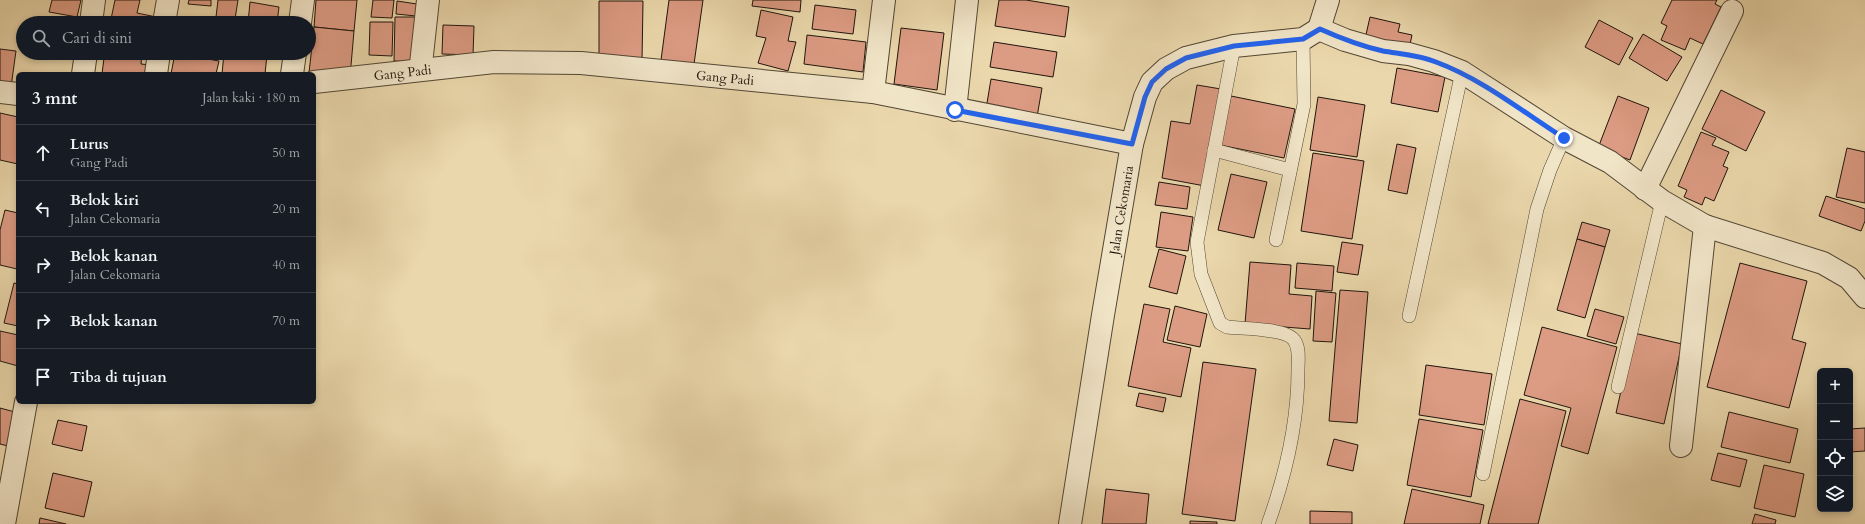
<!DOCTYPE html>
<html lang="id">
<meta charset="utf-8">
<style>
:root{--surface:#171b24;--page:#20242c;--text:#f1f3f6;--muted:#9ea1a6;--line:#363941}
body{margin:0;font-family:Cardo,serif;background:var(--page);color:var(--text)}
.controls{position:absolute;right:12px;bottom:12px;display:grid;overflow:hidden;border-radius:6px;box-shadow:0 2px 6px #0003}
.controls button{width:36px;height:36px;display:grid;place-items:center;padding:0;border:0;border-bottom:1px solid var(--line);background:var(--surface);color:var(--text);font:20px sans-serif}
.stop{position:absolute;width:12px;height:12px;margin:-9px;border:3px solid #2563eb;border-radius:50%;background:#fff}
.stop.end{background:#2563eb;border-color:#fff;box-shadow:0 1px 4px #0008}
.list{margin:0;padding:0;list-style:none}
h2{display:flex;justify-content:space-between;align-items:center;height:52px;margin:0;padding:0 16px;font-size:17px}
h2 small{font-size:13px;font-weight:400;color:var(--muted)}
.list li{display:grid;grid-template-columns:26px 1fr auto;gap:12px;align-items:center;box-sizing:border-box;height:56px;padding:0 16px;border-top:1px solid var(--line)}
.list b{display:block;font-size:15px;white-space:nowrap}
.list p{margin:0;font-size:13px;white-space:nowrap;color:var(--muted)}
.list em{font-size:13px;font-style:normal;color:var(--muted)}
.icon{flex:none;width:22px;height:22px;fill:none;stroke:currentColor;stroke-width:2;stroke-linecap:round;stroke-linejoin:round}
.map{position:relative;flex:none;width:1865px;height:524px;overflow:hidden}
.search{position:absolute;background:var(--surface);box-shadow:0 2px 6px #0003;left:16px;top:16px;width:300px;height:44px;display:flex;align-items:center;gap:10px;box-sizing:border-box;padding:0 14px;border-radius:22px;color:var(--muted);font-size:15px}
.panel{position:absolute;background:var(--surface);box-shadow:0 2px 6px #0003;left:16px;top:72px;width:300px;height:332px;border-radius:6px}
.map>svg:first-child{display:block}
</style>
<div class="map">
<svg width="1865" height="524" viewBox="0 0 1865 524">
<rect width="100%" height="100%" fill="#ead7ab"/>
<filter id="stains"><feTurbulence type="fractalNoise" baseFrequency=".005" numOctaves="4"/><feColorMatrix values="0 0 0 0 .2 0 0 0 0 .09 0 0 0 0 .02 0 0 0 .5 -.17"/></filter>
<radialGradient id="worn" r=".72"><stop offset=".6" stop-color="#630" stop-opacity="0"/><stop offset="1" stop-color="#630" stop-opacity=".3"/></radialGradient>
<g fill="#dc9b83" stroke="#1f150c">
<path d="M52 0H81L77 17 49 12Z"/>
<path d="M115 0H140L137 13 161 18 160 23H117V20L111 19Z"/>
<path d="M189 0H211V6L188 4Z"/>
<path d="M218 0H238L235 19 216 17Z"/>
<path d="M316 0H357L354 31 314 27Z"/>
<path d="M373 0H394L392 18 371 17Z"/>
<path d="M669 0H703L694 64 661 60Z"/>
<path d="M753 0H801L800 12 752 6Z"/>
<path d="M999 0H1026L1069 7 1065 37 995 26Z"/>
<path d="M1672 0H1717L1715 4 1721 7 1703 44 1690 38 1685 50 1661 40 1667 26 1661 23Z"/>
<path d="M397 1 417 4 416 16 396 14Z"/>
<path d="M599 1H643L642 61H599Z"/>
<path d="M250 2 279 7 277 23H248Z"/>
<path d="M815 5 856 10 853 34 812 29Z"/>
<path d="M761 10 793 17 788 41 796 42 788 71 758 63 766 38 756 36Z"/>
<path d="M395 17H416L414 62 394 61Z"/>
<path d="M1370 17 1400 24 1398 32 1412 35 1409 49 1365 39Z"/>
<path d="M1599 20 1633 38 1619 65 1585 47Z"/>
<path d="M370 22H393L392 56 369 55Z"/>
<path d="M443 25 474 26 473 55 442 54Z"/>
<path d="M314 27 354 31 350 77 309 73Z"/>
<path d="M901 28 944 33 937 90 894 84Z"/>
<path d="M1643 34 1682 57 1667 81 1629 58Z"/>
<path d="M807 35 866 42 863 72 804 64Z"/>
<path d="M994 42 1057 52 1053 77 990 67Z"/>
<path d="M0 49 16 51 11 87 0 86Z"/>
<path d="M113 53H142L141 64 151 65 150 74H102L104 58 112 59Z"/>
<path d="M175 53 219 61 216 74H171Z"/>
<path d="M195 53H214V57Z"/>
<path d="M224 53 267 55 265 74H222Z"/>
<path d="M1397 68 1445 77 1438 112 1391 103Z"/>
<path d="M991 79 1042 88 1037 117 986 109Z"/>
<path d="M1197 85 1221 89 1205 186 1162 178 1171 121 1190 124Z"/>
<path d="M1721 90 1765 112 1746 151 1702 129Z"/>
<path d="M1231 96 1295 109 1284 158 1220 145Z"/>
<path d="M1618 96 1649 108 1630 160 1598 148Z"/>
<path d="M1318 97 1365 105 1357 157 1310 150Z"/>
<path d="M0 113 18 117V164L0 160Z"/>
<path d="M1701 132 1716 138 1712 145 1729 152 1723 166 1728 168 1714 201 1705 197 1702 205 1684 197 1687 190 1678 186Z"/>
<path d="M1397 144 1416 148 1407 194 1388 190Z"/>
<path d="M1847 148 1865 152V203L1836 197Z"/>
<path d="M1313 153 1364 161 1352 239 1301 231Z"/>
<path d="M1231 174 1267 182 1254 238 1218 230Z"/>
<path d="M1159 182 1190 187 1187 209 1155 205Z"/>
<path d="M1826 196 1865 209V221L1861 231 1819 216Z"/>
<path d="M5 210 18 213 17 269 0 265V230Z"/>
<path d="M1161 212 1193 217 1188 251 1156 247Z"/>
<path d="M1582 222 1610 230 1605 247 1577 239Z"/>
<path d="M1577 239 1605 247 1585 318 1557 310Z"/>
<path d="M1342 242 1363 245 1358 275 1337 272Z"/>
<path d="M1159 249 1186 256 1177 294 1149 287Z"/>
<path d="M1250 262 1291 265 1289 294 1312 296 1310 329 1245 324Z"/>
<path d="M1297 263 1334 266 1332 291 1295 288Z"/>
<path d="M1740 263 1807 281 1792 339 1806 343 1789 408 1707 387Z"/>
<path d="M14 283 18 284V326L4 323Z"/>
<path d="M1340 290 1368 292 1357 423 1329 421Z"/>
<path d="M1316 291 1336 293 1332 342 1313 341Z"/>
<path d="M1144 304 1170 309 1163 342 1191 348 1181 397 1128 386Z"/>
<path d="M1175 306 1207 314 1200 347 1167 340Z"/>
<path d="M1595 309 1624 317 1616 344 1587 336Z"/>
<path d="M1542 327 1617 347 1588 454 1561 446 1571 408 1524 395Z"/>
<path d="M0 331 18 335V366L0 361Z"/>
<path d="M1634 333 1682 344 1664 424 1616 413Z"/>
<path d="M1203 362 1256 369 1235 521 1182 514Z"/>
<path d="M1426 365 1492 374 1484 425 1419 415Z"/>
<path d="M1139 393 1166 398 1163 412 1136 406Z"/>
<path d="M1520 399 1566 411 1538 524H1488Z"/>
<path d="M0 408 15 412 8 446 0 444Z"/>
<path d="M1729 412 1798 429 1790 463 1721 447Z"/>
<path d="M1419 419 1483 430 1471 497 1407 485Z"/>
<path d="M58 420 87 426 82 451 52 444Z"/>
<path d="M1865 428V451L1850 452V429Z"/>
<path d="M1334 439 1358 445 1353 471 1327 465Z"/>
<path d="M1718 453 1747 460 1740 487 1711 480Z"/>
<path d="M1764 465 1804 474 1795 517 1754 508Z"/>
<path d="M53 473 92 482 84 517 45 508Z"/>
<path d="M1106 489 1149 494 1146 524H1102Z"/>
<path d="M1412 489 1484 505 1480 524H1404Z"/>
<path d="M1310 511 1352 512V524H1310Z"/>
<path d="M1755 514 1776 520 1775 524H1752Z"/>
<path d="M40 518 66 524H39Z"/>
<path d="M1190 521 1217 522V524H1190Z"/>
</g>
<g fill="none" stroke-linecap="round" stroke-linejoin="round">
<g stroke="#524634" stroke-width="14">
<g id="service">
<path d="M1234 46 1197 242 1201 274 1220 323 1227 327C1242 329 1286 328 1294 340 1300 348 1298 360 1298 370 1298 422 1286 474 1268 524"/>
<path d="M1214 150 1290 170"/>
<path d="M1276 240 1304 104 1303 39"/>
<path d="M1409 316 1462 72"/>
<path d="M1618 387 1662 201"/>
<path d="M1483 474 1537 209 1550 170 1564 138"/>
</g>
</g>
<g stroke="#524634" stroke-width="24">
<g id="minor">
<path d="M91 23 94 0"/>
<path d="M164 23 168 0"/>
<path d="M300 23 303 0"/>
<path d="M1319 29 1345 40 1383 51 1409 54 1434 61 1462 72 1564 138 1610 162 1662 201 1705 226 1823 263 1849 278 1865 297"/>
<path d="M421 64 428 0"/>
<path d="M83 74 86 53"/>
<path d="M156 74 159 53"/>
<path d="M292 74 295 53"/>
<path id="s1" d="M314 82 494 62 581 63 873 92 1132 144"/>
<path d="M0 92 18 94"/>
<path d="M873 92 884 0"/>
<path d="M955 110 967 0"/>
<path d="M1645 189 1732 11"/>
<path d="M1681 446 1705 226"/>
<path d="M4 524 26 402"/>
</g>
</g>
<g stroke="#524634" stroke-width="24">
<g id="tertiary">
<path id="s2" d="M1070 524 1103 315 1132 144 1145 97 1152 82 1166 69 1186 58 1234 46 1303 39 1319 29 1328 0"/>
</g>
</g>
<use href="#service" stroke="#f1e5c8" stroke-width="13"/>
<use href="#minor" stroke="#f1e5c8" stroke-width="22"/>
<use href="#tertiary" stroke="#f1e5c8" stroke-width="22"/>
</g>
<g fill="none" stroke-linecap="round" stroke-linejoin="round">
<path stroke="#2563eb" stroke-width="5" d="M955 110 1132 144 1145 97 1152 82 1166 69 1186 58 1234 46 1303 39 1320 29C1340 38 1361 46 1383 51 1401 54 1419 55 1436 62 1482 79 1523 112 1564 138"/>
</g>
<g text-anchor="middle" stroke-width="3" stroke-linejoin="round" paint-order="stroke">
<g font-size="13" fill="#1f150c" stroke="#f1e5c8">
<text dy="5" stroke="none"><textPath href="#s1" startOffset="89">Gang Padi</textPath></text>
<text dy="5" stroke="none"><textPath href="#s1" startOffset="413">Gang Padi</textPath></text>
<text dy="5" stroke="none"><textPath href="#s2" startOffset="318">Jalan Cekomaria</textPath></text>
</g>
</g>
<rect width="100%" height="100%" filter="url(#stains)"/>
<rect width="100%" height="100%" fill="url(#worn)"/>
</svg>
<div class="controls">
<button>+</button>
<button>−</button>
<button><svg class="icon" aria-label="locate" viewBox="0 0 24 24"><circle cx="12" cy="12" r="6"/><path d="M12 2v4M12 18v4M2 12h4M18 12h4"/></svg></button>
<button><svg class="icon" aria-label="layers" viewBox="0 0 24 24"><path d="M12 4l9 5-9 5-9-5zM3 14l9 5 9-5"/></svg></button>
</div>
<div class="stop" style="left:955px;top:110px"></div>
<div class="stop end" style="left:1564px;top:138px"></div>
<div class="search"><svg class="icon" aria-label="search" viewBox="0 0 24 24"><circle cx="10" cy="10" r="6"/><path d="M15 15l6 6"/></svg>Cari di sini</div>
<section class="panel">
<h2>3 mnt<small>Jalan kaki · 180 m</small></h2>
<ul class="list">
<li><svg class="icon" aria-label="ahead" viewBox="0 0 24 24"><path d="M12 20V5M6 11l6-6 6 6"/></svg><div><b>Lurus</b><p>Gang Padi</p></div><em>50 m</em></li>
<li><svg class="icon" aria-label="left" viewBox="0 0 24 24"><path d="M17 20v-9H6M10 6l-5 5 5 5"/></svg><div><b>Belok kiri</b><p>Jalan Cekomaria</p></div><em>20 m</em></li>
<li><svg class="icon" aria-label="right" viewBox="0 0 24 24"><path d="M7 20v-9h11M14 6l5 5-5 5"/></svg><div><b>Belok kanan</b><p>Jalan Cekomaria</p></div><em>40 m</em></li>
<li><svg class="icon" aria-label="right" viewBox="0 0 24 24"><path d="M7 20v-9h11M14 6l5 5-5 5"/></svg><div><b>Belok kanan</b></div><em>70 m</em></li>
<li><svg class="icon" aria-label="arrive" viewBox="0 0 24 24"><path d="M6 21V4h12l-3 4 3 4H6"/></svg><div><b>Tiba di tujuan</b></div></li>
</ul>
</section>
</div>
